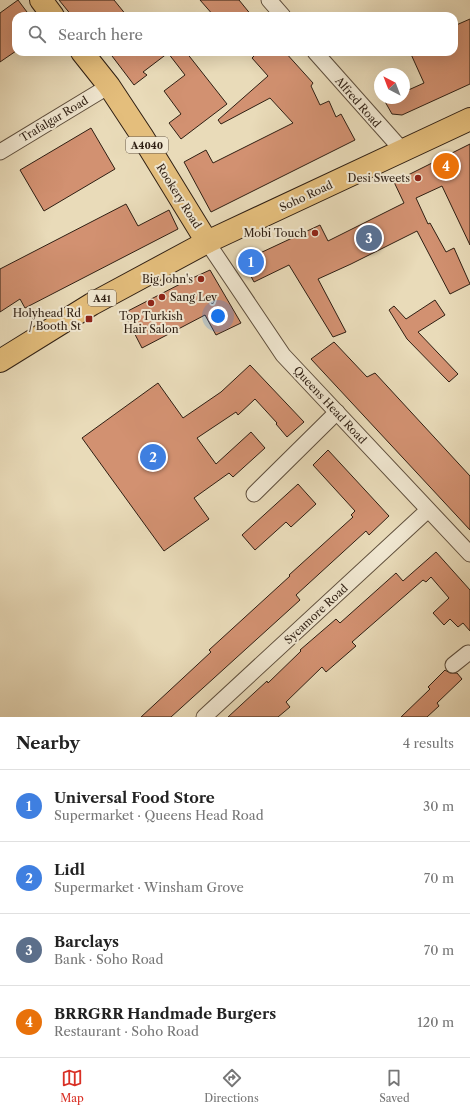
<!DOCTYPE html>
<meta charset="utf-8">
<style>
:root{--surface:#fff;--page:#f6f6f6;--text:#222;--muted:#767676;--line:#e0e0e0;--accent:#d93025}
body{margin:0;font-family:"Libre Caslon Text",serif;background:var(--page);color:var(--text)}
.compass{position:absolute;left:374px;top:68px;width:36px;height:36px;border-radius:50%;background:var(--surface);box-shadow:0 4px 16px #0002;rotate:318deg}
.you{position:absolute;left:218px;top:316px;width:14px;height:14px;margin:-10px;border:3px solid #fff;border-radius:50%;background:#1a73e8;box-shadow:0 0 0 6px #1a73e833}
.badge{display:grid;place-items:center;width:26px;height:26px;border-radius:50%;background:var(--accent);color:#fff;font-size:13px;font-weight:700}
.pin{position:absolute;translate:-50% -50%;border:2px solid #fff;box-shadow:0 1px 4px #0006}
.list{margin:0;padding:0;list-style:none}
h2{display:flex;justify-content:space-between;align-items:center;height:52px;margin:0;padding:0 16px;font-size:17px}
h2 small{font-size:13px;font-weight:400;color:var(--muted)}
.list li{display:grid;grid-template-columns:26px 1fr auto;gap:12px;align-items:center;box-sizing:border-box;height:72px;padding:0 16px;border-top:1px solid var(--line)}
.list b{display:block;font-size:15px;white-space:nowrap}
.list p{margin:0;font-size:13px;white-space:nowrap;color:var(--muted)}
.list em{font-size:13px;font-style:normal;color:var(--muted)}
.icon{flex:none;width:22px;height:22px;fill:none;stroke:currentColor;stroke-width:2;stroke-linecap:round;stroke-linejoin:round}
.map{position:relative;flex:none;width:470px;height:717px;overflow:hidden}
.search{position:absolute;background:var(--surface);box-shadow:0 4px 16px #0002;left:12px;right:12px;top:12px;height:44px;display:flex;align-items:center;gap:10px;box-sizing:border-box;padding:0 14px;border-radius:12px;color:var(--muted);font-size:15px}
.sheet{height:340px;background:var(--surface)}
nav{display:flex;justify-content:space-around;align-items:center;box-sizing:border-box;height:56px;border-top:1px solid var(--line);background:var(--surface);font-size:11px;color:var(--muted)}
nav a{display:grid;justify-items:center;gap:2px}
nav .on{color:var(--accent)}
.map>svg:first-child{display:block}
</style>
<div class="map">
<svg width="470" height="717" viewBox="0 0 470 717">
<rect width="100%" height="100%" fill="#e9dbb9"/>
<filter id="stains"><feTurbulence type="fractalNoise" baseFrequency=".005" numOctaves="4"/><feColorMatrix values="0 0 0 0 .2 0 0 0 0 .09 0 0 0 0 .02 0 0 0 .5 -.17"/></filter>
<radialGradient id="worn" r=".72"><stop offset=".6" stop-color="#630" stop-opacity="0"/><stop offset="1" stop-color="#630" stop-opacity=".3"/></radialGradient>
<g fill="#d29171" stroke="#2f1f13">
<path d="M18 0 30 16H16V51L0 62V13Z"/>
<path d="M59 0H114L127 16H72Z"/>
<path d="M200 0H239L252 16H214Z"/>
<path d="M470 19V84L402 115 392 114 383 98H404V92L424 83 410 52H454V26Z"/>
<path d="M109 52H186L227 104 181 139 169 123 181 114 164 91 185 75 168 53 143 72 147 75 134 85Z"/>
<path d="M258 52H285L313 83 311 86 320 105 329 101 336 117 341 114 355 140 211 212 184 162 206 150 213 163 293 123 270 98 221 124 218 120 268 76 252 58Z"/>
<path d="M91 128 115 169 44 211 20 170Z"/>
<path d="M470 144V245L442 186 416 198 428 224 430 223 446 252 454 248 470 284 450 294 417 231 351 264 318 279 346 332 333 337 289 265 254 282 243 261 320 225 328 241 404 203 394 182Z"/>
<path d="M126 204 138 226 169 210 178 229 25 308 20 299 0 312V269Z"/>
<path d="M210 270 241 323 216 335 205 315 142 348 124 313 186 281Z"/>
<path d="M435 300 445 315 418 332 458 374 449 382 407 339 389 310 394 306 406 319Z"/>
<path d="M334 342 367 377 375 373 470 476V530L311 359Z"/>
<path d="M250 365 304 422 287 437 276 424 277 423 255 399 238 415 236 412 197 438 216 464 251 432 265 448 233 477 229 473 194 498 209 519 164 551 82 438 158 383 183 418 221 392Z"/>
<path d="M328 450 389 516 369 535 366 531 296 595 300 600 171 717H141L211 652 209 650 290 576 289 575 353 517 351 515 355 511 313 465Z"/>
<path d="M298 484 316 504 291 527 286 522 255 550 242 535Z"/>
<path d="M436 552 470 590V631L463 623 458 627 450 619 444 625 433 613 449 598 431 577 426 582 423 580 352 642 356 646 326 672 322 667 286 702 290 707 278 717H228L267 681 268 683 301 651 300 650 336 619 340 623 396 573 403 581Z"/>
<path d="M445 670 450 673H457L462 679 437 703 439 706 427 717H401L430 689 428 687Z"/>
</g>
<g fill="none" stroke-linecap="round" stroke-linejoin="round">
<g stroke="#5e4e3c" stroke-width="17">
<g id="minor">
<path d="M269 0 283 16"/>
<path d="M315 52 403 151"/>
<path d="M0 152 109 86"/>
<path d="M207 242 283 355 470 554"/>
<path d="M254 494 337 412"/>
<path d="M453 665 468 653"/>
<path d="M204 717 428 510"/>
</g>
</g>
<g stroke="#2f1f13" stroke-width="24">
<g id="primary">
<path d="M41 0 53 16"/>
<path d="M82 52 109 86 142 136 207 242"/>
</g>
</g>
<g stroke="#2f1f13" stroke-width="24">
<path id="trunk" d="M0 361 92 304 207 242 470 119"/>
</g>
<use href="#minor" stroke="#f1e8d2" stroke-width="15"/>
<use href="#primary" stroke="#e4be7c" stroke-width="22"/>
<use href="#trunk" stroke="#e4be7c" stroke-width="22"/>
</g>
<g fill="#8f2418" stroke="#f1e8d2" stroke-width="1.5">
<circle cx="418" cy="178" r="4"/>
<circle cx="315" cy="233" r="4"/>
<circle cx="201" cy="279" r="4"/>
<circle cx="162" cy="297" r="4"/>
<circle cx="151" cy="303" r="4"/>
<rect x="85" y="315" width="8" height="8" rx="2"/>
</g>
<g text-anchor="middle" stroke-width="4" stroke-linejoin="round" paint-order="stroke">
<g fill="#f1e8d2" stroke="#695b4c" stroke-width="1">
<rect x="126" y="137" width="42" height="16" rx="3"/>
<rect x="88" y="290" width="28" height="16" rx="3"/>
</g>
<g font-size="10" font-weight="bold" fill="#2f1f13">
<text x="147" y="149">A4040</text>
<text x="102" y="302">A41</text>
</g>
<g font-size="11" fill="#2f1f13" stroke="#f1e8d2">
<text transform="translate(358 102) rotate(49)" y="4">Alfred Road</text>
<text transform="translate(54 119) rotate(-31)" y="4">Trafalgar Road</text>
<text transform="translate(179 196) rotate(58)" y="4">Rookery Road</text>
<text transform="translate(306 196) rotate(-25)" y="4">Soho Road</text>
<text transform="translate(330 405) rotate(47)" y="4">Queens Head Road</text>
<text transform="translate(316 614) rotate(-43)" y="4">Sycamore Road</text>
</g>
<g font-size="11" fill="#2f1f13" stroke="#f1e8d2" text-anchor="end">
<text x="410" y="182">Desi Sweets</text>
<text x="307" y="237">Mobi Touch</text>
<text x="193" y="283">Big John's</text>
<text x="170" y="301" text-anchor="start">Sang Ley</text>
<text x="81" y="317">Holyhead Rd<tspan x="81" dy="13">/ Booth St</tspan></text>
<text x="151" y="320" text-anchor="middle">Top Turkish<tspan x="151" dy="13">Hair Salon</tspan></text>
</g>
</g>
<rect width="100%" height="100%" filter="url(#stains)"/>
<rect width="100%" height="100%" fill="url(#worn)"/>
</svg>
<svg class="compass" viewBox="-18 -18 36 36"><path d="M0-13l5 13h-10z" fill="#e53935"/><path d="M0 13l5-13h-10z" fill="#767676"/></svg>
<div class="you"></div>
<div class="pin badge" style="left:251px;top:262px;background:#3f7fe0">1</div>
<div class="pin badge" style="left:153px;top:457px;background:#3f7fe0">2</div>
<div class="pin badge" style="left:369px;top:238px;background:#5c6f8a">3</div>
<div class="pin badge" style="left:446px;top:166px;background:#e8710a">4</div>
<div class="search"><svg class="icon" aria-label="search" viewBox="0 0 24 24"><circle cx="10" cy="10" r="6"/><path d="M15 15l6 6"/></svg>Search here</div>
</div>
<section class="sheet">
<h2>Nearby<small>4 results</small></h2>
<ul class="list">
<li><span class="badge" style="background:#3f7fe0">1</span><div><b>Universal Food Store</b><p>Supermarket · Queens Head Road</p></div><em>30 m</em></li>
<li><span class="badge" style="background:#3f7fe0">2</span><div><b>Lidl</b><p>Supermarket · Winsham Grove</p></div><em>70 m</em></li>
<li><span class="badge" style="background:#5c6f8a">3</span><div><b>Barclays</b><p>Bank · Soho Road</p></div><em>70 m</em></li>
<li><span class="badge" style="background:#e8710a">4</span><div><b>BRRGRR Handmade Burgers</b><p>Restaurant · Soho Road</p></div><em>120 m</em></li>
</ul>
</section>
<nav>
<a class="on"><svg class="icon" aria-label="map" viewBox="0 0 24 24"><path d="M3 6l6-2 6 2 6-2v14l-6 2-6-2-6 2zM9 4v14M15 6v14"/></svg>Map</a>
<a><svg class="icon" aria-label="directions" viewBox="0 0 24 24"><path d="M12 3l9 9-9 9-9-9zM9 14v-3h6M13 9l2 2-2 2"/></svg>Directions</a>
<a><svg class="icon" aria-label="saved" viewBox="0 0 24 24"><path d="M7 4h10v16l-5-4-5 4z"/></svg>Saved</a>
</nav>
